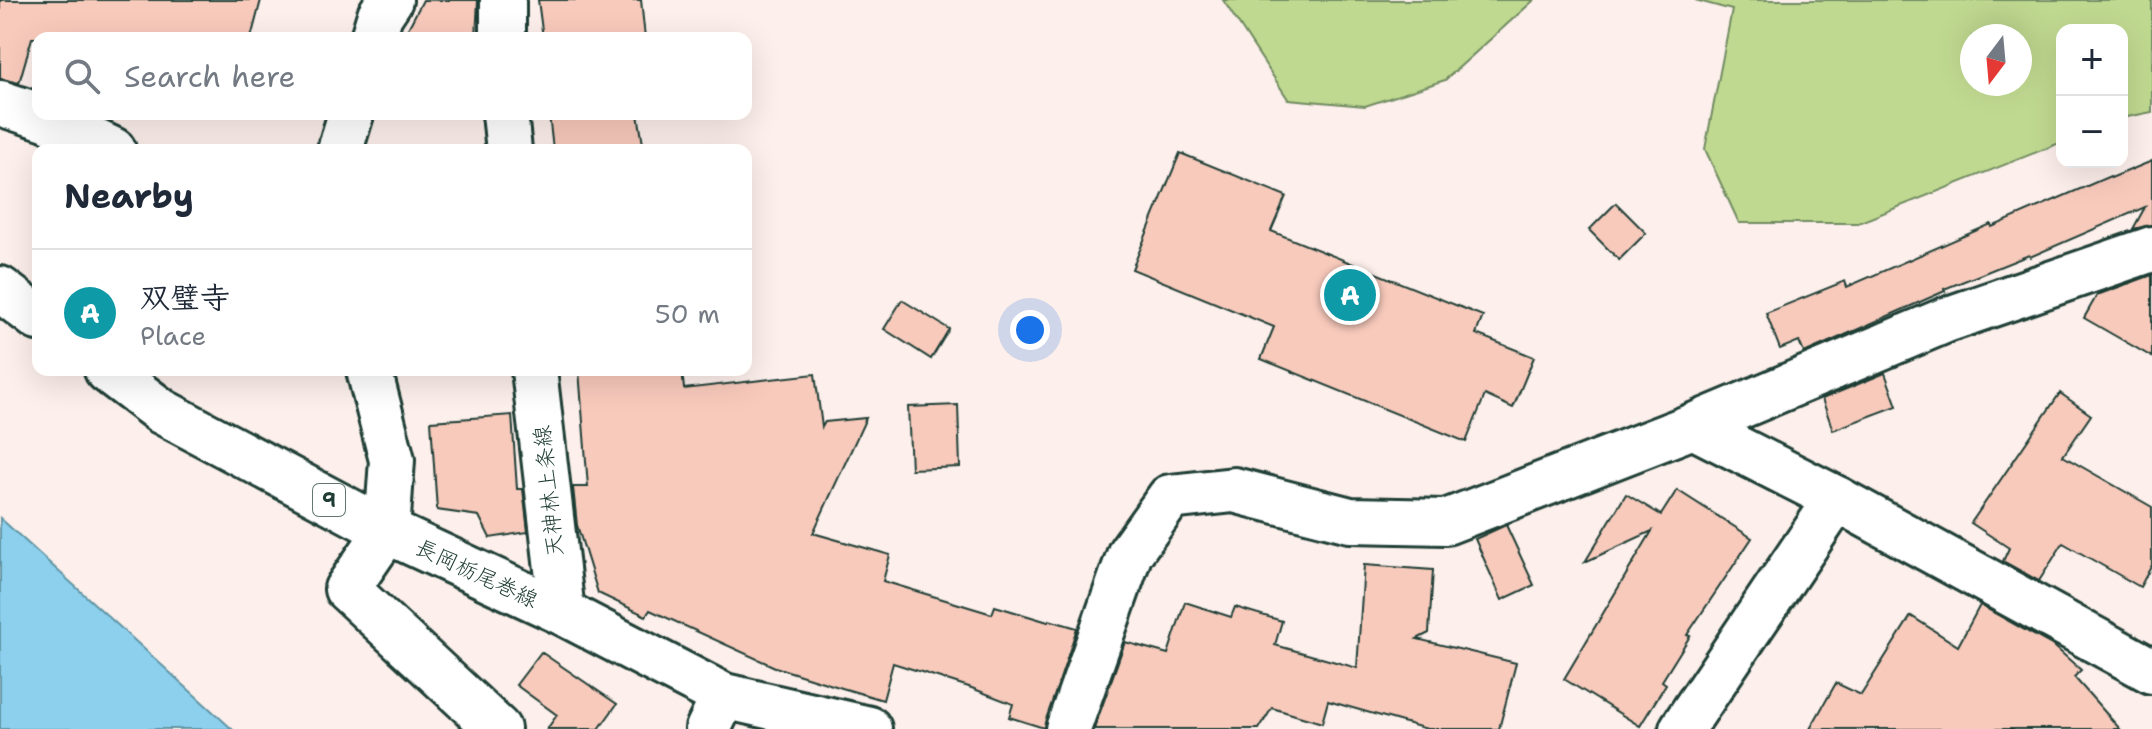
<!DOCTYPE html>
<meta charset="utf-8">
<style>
:root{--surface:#fff;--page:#f6f6f7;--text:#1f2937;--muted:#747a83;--line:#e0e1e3;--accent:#0f766e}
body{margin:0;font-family:"Shantell Sans","Klee One",sans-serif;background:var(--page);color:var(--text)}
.controls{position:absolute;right:24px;top:24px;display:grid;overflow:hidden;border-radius:16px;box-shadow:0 8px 32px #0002}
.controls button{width:72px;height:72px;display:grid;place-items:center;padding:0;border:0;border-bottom:2px solid var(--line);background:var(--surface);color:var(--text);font:40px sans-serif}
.compass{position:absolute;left:1960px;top:24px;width:72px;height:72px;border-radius:50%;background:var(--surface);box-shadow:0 8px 32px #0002;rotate:196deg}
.you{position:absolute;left:1030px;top:330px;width:28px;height:28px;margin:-20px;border:6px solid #fff;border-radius:50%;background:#1a73e8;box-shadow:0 0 0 12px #1a73e833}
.badge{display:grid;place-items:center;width:52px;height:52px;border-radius:50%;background:var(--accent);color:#fff;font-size:26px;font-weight:700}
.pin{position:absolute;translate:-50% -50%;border:4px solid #fff;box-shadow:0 2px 8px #0006}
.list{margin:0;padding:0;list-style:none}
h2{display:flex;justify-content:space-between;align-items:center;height:104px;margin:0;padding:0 32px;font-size:34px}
h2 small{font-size:26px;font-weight:400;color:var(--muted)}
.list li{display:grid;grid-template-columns:52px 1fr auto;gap:24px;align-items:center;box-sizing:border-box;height:128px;padding:0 32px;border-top:2px solid var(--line)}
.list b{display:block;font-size:30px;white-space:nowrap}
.list p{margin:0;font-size:26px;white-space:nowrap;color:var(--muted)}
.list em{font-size:26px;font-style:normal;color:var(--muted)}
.icon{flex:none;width:44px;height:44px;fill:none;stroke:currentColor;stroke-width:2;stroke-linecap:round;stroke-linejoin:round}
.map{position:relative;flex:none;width:2152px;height:729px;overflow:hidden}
.search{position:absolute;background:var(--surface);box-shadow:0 8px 32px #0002;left:32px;top:32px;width:720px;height:88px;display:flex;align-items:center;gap:20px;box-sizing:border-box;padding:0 28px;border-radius:16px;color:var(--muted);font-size:30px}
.panel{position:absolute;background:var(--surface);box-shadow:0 8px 32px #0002;left:32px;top:144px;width:720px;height:232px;border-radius:16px}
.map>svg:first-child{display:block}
</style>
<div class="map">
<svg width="2152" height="729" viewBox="0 0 2152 729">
<rect width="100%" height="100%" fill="#fdefeb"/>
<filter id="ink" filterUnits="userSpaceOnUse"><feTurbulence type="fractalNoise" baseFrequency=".0125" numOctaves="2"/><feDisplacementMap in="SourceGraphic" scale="16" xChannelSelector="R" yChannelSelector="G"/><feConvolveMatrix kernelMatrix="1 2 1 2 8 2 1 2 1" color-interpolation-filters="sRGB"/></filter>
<g filter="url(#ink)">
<g fill="#c0d990" stroke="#708b62" stroke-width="2" fill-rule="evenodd">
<path d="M1223 0H1534L1445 80 1365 106 1288 99Z"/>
<path d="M1695 0H2152V112L2122 118V30H2062V142L1858 223H1739L1705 149 1732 10ZM1972 36H2020V84H1972Z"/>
</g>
<path fill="#8cd0ee" stroke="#6095a4" stroke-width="2" d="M0 518 232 729H0Z"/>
<g fill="#f8cabc" stroke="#1f3d34" stroke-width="2">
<path d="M0 0H261L251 38H32L19 83 0 79Z"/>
<path d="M423 0H478L476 38H403Z"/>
<path d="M538 0H641L645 38H543Z"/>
<path d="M549 114H638L644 150H553Z"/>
<path d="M1180 153 1286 196 1271 231 1483 316 1476 334 1534 357 1513 408 1485 395 1466 442 1261 359 1274 327 1132 269Z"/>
<path d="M2152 161V225L2133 229 2145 207 2030 257 2029 255 1944 289 1945 291 1804 353 1799 341 1780 349 1766 313 1845 281 1847 287 1991 224 1992 227 2110 176 2111 178Z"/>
<path d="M1616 203 1646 233 1619 260 1589 230Z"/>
<path d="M2152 275V357L2084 318 2097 295Z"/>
<path d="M902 300 949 329 931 359 884 329Z"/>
<path d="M579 370H682L684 389 815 374 822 427 825 422 866 418 813 533 890 555 883 581 992 614 995 606 1048 622 1049 620 1077 628 1044 728 1009 717 1013 704 969 687 893 663 883 700 842 688 775 667 650 610 646 616 598 593 577 525 573 487H588Z"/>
<path d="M1885 373 1897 406 1833 430 1822 399Z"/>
<path d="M2060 393 2091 415 2063 456 2152 507V565L2140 587 2063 543 2039 581 2003 561 2009 548 1971 523Z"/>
<path d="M958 405 960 467 911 469 908 407Z"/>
<path d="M512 415 517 489H523L528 532 490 538 479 516 437 510 431 421Z"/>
<path d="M1677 490 1752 538 1687 635 1690 636 1662 681 1666 684 1640 726 1564 679 1652 531 1585 562 1626 494 1661 515Z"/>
<path d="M1506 525 1534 585 1502 600 1475 539Z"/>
<path d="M1364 565 1433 570 1429 633 1417 639 1516 663 1499 729H1427L1328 701 1322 723 1272 708 1259 729H1094L1125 642 1168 654 1185 602 1231 617 1235 607 1282 621 1275 645 1357 668Z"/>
<path d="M1980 605 2055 647 2081 670 2074 677 2120 729H1810L1836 683 1861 695 1911 616 1958 646Z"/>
<path d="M541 652 617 704 599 729H547L557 715 516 685Z"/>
</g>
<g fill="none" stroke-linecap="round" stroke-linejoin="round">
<g stroke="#1f3d34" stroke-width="50">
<g id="street">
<path d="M373 38 380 15 390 0"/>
<path d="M0 103 46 118 113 150"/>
<path d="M340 150 351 114"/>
<path d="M2152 249 1946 320 1693 426 1837 499 2152 671"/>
<path d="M369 370 392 460 387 531 347 589 498 729"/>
<path d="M1068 729 1130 553 1170 497 1234 490 1350 520 1446 522 1693 426"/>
<path d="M1682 729 1837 499"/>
</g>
</g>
<g stroke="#1f3d34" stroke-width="50">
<g id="secondary">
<path d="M503 0V38"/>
<path d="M505 114 509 150"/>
<path d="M534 370 562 612"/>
<path d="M708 729 724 696"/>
</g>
</g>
<g stroke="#1f3d34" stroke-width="50">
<g id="primary">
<path d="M0 289 38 318"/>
<path d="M107 370 161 411 387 531 562 612 724 696 869 729"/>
</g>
</g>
<use href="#street" stroke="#fff" stroke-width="44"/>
<use href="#secondary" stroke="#fff" stroke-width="44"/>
<use href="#primary" stroke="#fff" stroke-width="44"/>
</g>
</g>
<g text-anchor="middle" stroke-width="7" stroke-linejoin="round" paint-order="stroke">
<rect fill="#fff" stroke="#627771" stroke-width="2" x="313" y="484" width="32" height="32" rx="6"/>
<g font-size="20" font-weight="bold" fill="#1f3d34">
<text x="329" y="507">9</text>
</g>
<g font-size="22" fill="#1f3d34" stroke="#fff">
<text transform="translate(548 491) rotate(-96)" y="8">天神林上条線</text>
<text transform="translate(477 573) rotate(25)" y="8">長岡栃尾巻線</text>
</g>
</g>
</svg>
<div class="controls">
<button>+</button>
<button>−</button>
</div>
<svg class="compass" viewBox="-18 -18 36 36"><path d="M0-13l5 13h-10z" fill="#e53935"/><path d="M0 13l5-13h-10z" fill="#747a83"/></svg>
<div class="you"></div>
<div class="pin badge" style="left:1350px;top:295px;background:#0f9aa8">A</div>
<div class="search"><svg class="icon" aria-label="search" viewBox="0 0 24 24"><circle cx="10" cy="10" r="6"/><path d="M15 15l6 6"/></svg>Search here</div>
<section class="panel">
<h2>Nearby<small></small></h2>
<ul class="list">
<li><span class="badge" style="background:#0f9aa8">A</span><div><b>双璧寺</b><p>Place</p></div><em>50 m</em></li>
</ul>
</section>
</div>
